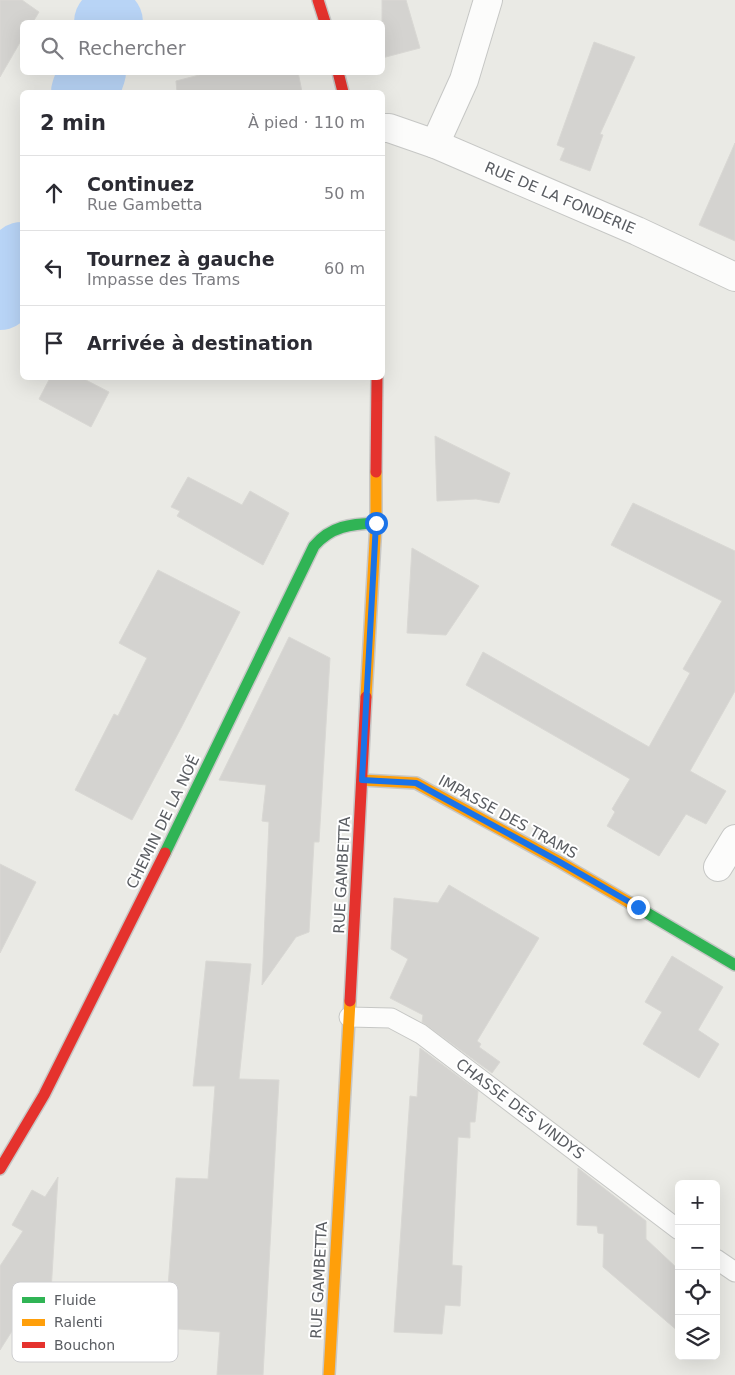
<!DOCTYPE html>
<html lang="fr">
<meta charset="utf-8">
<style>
:root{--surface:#fff;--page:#f2f2f3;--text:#2b2b33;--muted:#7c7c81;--line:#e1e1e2}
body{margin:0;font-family:"DejaVu Sans",sans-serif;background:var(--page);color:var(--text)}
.controls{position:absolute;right:15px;bottom:15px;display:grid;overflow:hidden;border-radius:8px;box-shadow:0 5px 20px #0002}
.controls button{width:45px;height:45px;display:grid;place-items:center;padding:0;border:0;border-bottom:1px solid var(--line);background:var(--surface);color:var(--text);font:25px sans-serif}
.stop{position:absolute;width:15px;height:15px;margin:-11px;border:4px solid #1a73e8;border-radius:50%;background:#fff}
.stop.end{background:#1a73e8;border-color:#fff;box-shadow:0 1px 5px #0008}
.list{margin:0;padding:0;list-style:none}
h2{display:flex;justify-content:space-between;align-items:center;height:65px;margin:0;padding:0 20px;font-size:21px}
h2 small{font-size:16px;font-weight:400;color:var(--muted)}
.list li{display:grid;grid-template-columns:32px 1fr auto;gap:15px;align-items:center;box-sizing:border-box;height:75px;padding:0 20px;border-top:1px solid var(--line)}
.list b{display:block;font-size:19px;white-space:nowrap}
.list p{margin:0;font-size:16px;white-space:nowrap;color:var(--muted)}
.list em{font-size:16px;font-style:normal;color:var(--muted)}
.icon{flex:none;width:28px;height:28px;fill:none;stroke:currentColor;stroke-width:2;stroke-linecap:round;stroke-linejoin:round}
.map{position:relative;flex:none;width:735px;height:1375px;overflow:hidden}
.search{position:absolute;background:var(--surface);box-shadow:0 5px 20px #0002;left:20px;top:20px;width:365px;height:55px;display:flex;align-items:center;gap:12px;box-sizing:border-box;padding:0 18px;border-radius:8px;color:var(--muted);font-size:19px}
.panel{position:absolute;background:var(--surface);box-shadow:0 5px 20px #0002;left:20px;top:90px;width:365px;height:290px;border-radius:8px}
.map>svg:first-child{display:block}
</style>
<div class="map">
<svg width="735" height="1375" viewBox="0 0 735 1375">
<rect width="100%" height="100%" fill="#eaeae5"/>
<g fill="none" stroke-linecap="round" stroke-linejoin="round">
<g stroke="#b8d4f6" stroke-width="68">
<path d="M108 22H109"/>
<path d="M85 92 92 72"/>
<path d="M0 296 22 256"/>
</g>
</g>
<g fill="#d4d3d0" stroke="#d9d8d4">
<path d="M0 0H22L39 12 33 22H22V39L0 77Z"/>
<path d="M382 0H406L420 48 382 58Z"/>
<path d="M594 42 635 57 600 134 603 135 590 171 560 160 565 148 557 145Z"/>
<path d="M211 72H298L302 92H177L176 81Z"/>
<path d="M735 143V241L699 225Z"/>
<path d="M50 378H82L109 392 91 427 39 399Z"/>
<path d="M435 436 510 473 499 503 476 499 437 501Z"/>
<path d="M188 477 242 505 250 491 289 513 263 565 177 516 180 511 171 507Z"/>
<path d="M633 503 735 551V691L690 771 726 791 706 824 686 814 659 856 607 826 615 812 612 809 630 779 466 685 483 652 649 747 690 673 683 669 722 601 611 545Z"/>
<path d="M412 548 479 586 446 635 407 633Z"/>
<path d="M158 570 240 612 181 728 132 820 75 790 114 714 118 716 147 658 119 643Z"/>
<path d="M289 637 330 658 319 842H314L309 932 296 937 262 985 269 822 262 821 266 785 219 780Z"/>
<path d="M0 864 36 882 0 953Z"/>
<path d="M449 885 539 938 477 1041 481 1044 479 1047 500 1062 492 1073 422 1022 423 1015 390 998 408 959 391 949 394 898 438 903Z"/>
<path d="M672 956 723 987 698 1030 719 1044 699 1078 643 1044 662 1012 645 1002Z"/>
<path d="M206 961 251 964 239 1079 279 1080 263 1375H217L220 1332 165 1328 176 1178 208 1179 215 1086H193Z"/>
<path d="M420 1048 478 1091 475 1122H470V1138L458 1137 452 1265 462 1266 460 1306 445 1305 442 1334 394 1332 410 1096 417 1097Z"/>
<path d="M578 1168 646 1221V1239L679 1270V1332L603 1267 604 1234 598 1233 597 1226 577 1225Z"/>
<path d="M58 1177 50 1308 26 1309 0 1350V1266L23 1231 12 1225 32 1190 45 1197Z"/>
</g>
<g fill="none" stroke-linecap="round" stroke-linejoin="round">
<g stroke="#c6c7c5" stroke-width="21">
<g id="lane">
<path d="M349 1017 391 1018 421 1034 679 1230"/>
<path d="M716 1259 735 1272"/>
</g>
</g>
<g stroke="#c6c7c5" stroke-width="30">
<g id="street">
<path d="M382 128H389L435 144 637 231 735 277"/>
<path d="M435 144 464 80 488 0"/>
<path d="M718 867 735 839"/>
</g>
</g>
<g stroke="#c7c7c6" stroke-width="14">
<g id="fast">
<path d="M165 853 314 546C331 526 351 524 376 523"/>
<path d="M630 903 735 965"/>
</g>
</g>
<g stroke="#c7c7c6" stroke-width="14">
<g id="slow">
<path d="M366 697 376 523V472"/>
<path d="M362 780 416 783 558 861 630 903"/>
<path d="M329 1375 350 1001"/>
</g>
</g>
<g stroke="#c7c7c6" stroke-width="14">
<g id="jam">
<path d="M318 0 325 22"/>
<path d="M338 72 343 92"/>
<path d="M376 472 377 378"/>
<path d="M350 1001 366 697"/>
<path d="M0 1169 44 1095 165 853"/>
</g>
</g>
<use href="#lane" stroke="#fcfcfb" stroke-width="19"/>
<use href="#street" stroke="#fcfcfb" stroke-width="28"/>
<use href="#fast" stroke="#30b455" stroke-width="11"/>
<use href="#slow" stroke="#ff9f0a" stroke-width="11"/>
<use href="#jam" stroke="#e5322d" stroke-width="11"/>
</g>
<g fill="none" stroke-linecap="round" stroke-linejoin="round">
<path stroke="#1a73e8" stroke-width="6" d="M376 523 362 780 416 783 558 861 638 907"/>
</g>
<g text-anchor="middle" stroke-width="4" stroke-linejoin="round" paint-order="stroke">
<g font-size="15" fill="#5a5d62" stroke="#fff">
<text transform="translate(560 198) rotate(23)" y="5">RUE DE LA FONDERIE</text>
<text transform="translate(508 817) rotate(29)" y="5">IMPASSE DES TRAMS</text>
<text transform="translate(163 822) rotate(-64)" y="5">CHEMIN DE LA NOÉ</text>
<text transform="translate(342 875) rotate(-87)" y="5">RUE GAMBETTA</text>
<text transform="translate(520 1109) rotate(37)" y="5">CHASSE DES VINDYS</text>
<text transform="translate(319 1280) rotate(-87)" y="5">RUE GAMBETTA</text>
</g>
</g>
<rect x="12" y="1282" width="166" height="80" rx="8" fill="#fff" stroke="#ceced0" stroke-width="1"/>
<rect x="22" y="1297" width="23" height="6" fill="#30b455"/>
<rect x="22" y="1319" width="23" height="7" fill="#ff9f0a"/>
<rect x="22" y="1342" width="23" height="6" fill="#e5322d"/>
<g font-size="14" fill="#5a5d62">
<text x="54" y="1305">Fluide</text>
<text x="54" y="1327">Ralenti</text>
<text x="54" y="1350">Bouchon</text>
</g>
</svg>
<div class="controls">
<button>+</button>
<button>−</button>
<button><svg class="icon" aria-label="locate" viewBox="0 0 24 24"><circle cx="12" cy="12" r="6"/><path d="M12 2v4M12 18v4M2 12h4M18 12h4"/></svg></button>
<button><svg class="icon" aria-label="layers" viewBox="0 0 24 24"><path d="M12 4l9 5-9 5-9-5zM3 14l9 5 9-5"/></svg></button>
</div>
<div class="stop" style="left:376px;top:523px"></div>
<div class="stop end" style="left:638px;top:907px"></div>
<div class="search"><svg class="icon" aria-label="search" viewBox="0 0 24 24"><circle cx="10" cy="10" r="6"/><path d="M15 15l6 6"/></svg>Rechercher</div>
<section class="panel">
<h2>2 min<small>À pied · 110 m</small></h2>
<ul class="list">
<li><svg class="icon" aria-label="ahead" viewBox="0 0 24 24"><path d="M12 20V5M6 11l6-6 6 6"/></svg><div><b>Continuez</b><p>Rue Gambetta</p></div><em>50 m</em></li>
<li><svg class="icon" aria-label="left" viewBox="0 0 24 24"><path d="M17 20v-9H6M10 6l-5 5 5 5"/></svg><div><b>Tournez à gauche</b><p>Impasse des Trams</p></div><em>60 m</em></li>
<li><svg class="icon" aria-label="arrive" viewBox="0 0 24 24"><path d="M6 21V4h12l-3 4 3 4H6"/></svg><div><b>Arrivée à destination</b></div></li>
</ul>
</section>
</div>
